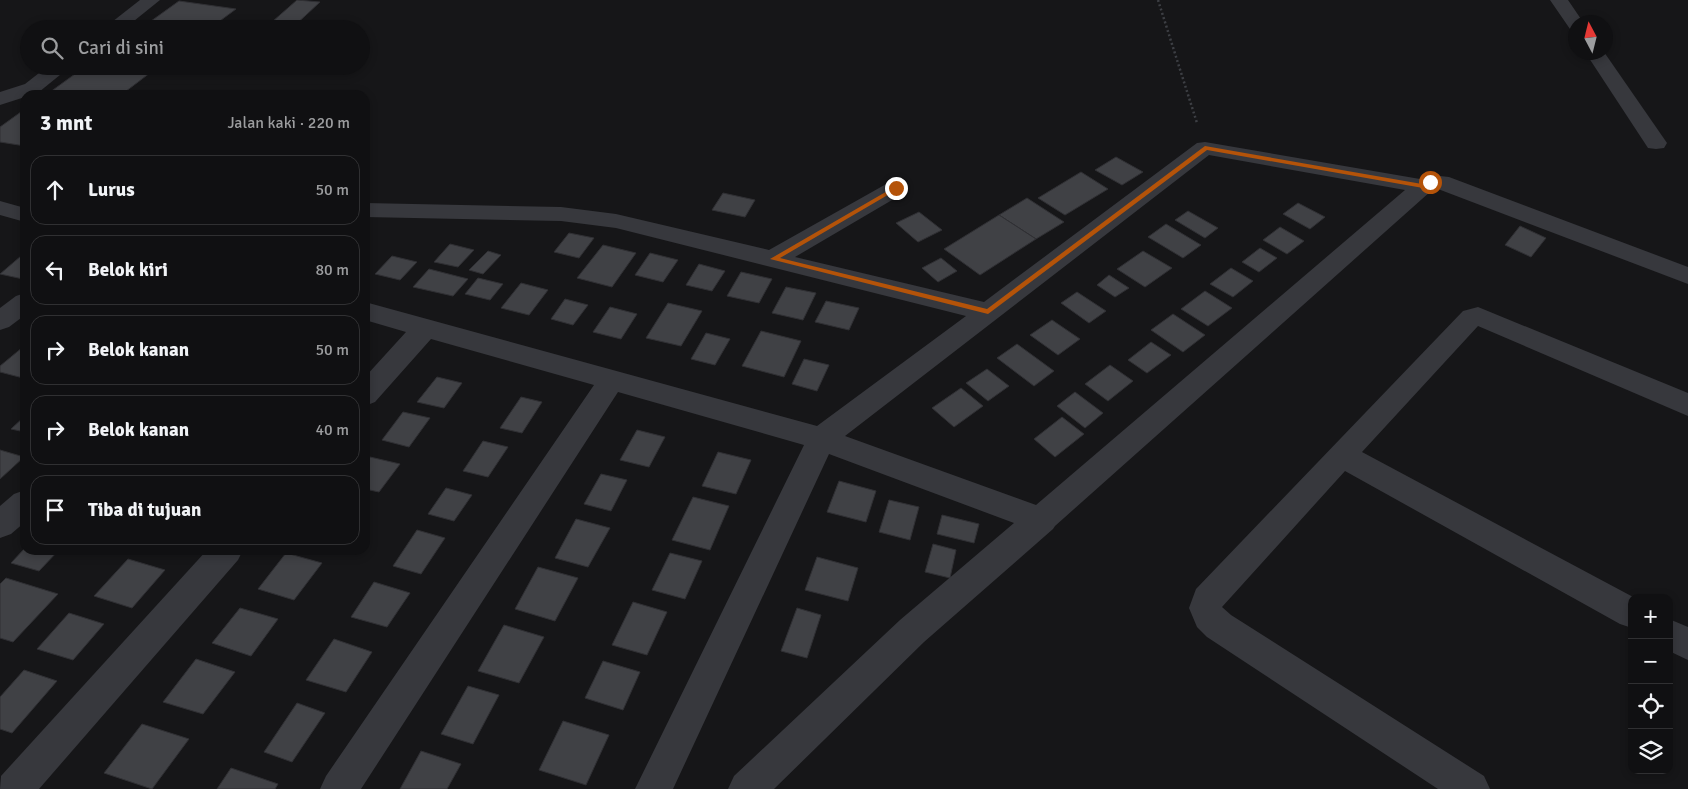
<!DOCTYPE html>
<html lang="id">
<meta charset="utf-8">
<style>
:root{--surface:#101012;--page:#1e1e20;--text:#f1f3f6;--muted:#9c9d9f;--line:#303032}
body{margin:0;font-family:Signika,sans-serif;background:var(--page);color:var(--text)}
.controls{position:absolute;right:15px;bottom:15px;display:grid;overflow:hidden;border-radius:10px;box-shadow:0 2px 8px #0003}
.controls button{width:45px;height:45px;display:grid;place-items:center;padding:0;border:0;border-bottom:1px solid var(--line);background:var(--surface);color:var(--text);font:25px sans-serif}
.compass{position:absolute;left:1568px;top:15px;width:45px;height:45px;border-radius:50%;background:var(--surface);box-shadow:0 2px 8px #0003;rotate:353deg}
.stop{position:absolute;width:15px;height:15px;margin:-11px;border:4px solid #b45309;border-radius:50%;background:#fff}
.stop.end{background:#b45309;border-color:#fff;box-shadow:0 1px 5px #0008}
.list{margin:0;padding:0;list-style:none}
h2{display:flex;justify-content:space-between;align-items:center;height:65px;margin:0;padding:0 20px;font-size:21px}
h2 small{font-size:16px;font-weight:400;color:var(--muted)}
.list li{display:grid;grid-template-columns:32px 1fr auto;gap:15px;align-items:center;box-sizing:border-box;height:70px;margin:0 10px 10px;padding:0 10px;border:1px solid var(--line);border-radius:15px}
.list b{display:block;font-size:19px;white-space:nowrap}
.list em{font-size:16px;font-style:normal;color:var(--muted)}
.icon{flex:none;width:28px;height:28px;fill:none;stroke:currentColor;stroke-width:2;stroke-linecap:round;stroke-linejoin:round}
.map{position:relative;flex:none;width:1688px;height:789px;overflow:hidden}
.search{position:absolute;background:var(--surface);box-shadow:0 2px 8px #0003;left:20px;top:20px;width:350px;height:55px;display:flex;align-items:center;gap:12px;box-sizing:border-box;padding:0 18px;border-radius:28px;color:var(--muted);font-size:19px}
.panel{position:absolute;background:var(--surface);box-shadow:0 2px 8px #0003;left:20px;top:90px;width:350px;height:465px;border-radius:15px}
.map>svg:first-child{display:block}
</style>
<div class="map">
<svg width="1688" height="789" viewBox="0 0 1688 789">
<rect width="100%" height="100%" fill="#161618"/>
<g fill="#404145" stroke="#303034">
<path d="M297 0 320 2 291 29H264Z"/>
<path d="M179 1 236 9 209 29H140Z"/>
<path d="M86 66H159L121 95H46Z"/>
<path d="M25 109V146L0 142V127Z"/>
<path d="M1116 157 1143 172 1122 185 1095 170Z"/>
<path d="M1081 172 1108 189 1065 215 1038 198Z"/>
<path d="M723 193 755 200 745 217 712 210Z"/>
<path d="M1027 198 1064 222 1036 239 999 215Z"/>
<path d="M1298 203 1325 217 1310 229 1283 214Z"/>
<path d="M1188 211 1218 228 1205 238 1175 220Z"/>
<path d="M919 212 942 230 918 242 896 223Z"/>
<path d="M999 215 1036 239 980 275 944 249Z"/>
<path d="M1166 224 1201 245 1183 258 1148 237Z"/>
<path d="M1520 226 1546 238 1531 257 1505 245Z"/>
<path d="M1280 227 1304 241 1287 254 1263 240Z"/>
<path d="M569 233 594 238 579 258 554 252Z"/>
<path d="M450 244 474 250 458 267 434 262Z"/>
<path d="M603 245 636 253 612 287 577 278Z"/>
<path d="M1260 248 1277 258 1259 272 1242 262Z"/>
<path d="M488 251 501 255 483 274 469 270Z"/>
<path d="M1143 251 1172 268 1145 287 1117 269Z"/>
<path d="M650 253 678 260 663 282 635 275Z"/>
<path d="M21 256 25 257V277L23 279 0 274Z"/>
<path d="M392 256 417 262 400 280 375 274Z"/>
<path d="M941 258 957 271 938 282 922 268Z"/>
<path d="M699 264 725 271 712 291 686 285Z"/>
<path d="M1231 268 1253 281 1233 297 1210 284Z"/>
<path d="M429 269 468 279 453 296 413 287Z"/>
<path d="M741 272 772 279 759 303 727 296Z"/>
<path d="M1109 275 1129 288 1115 297 1097 285Z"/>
<path d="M478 278 503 284 490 300 465 294Z"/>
<path d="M521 283 548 290 529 315 501 308Z"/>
<path d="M786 287 816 293 803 320 772 313Z"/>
<path d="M1205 291 1232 308 1208 326 1181 309Z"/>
<path d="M1077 292 1106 311 1089 323 1061 303Z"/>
<path d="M565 299 588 305 573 325 551 319Z"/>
<path d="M826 301 859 308 849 330 815 322Z"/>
<path d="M668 303 702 311 681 346 646 338Z"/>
<path d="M610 307 637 314 621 339 593 332Z"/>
<path d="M1173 314 1205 335 1183 352 1151 330Z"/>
<path d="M1052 320 1080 339 1058 355 1030 335Z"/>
<path d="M761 331 801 341 784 377 742 366Z"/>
<path d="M706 333 730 339 715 365 691 359Z"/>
<path d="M1151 342 1171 355 1147 373 1128 360Z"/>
<path d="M1017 344 1054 371 1034 386 997 358Z"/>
<path d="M23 347 25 348V376L23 378 0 372V366Z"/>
<path d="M804 359 829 365 817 391 792 384Z"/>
<path d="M1110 365 1133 381 1108 401 1085 384Z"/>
<path d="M987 369 1009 386 988 401 966 383Z"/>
<path d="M437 377 462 383 444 408 417 402Z"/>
<path d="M961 388 983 406 954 427 932 408Z"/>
<path d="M1075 392 1103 413 1085 428 1057 406Z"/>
<path d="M521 397 542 402 522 433 500 428Z"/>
<path d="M403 412 430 418 409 447 382 440Z"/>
<path d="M25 416V432L11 429Z"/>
<path d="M1062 417 1084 434 1055 457 1034 439Z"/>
<path d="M637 430 665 437 649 467 620 460Z"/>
<path d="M483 441 508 447 488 477 463 471Z"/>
<path d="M0 450 24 457 0 479Z"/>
<path d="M718 452 751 460 736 494 702 486Z"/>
<path d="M370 457 400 464 379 492 365 489V464Z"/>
<path d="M601 474 627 480 611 511 584 504Z"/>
<path d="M839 481 876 491 866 522 827 512Z"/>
<path d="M446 488 472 495 454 521 428 514Z"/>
<path d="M693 497 729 506 710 550 672 540Z"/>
<path d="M889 500 919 507 910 540 879 532Z"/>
<path d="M942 515 979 524 974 543 937 534Z"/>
<path d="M576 519 610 528 588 567 555 558Z"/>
<path d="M417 530 445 538 421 574 393 566Z"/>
<path d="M933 544 956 550 950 578 925 572Z"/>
<path d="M25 548V550H59L39 571 11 563Z"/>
<path d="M286 553 322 563 294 600 258 589Z"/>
<path d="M670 553 702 561 685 599 652 590Z"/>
<path d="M817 557 858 568 848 601 805 590Z"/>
<path d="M128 559 165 570 132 608 94 596Z"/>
<path d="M538 567 578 578 555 621 515 609Z"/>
<path d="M6 578 58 594 13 642 0 638V584Z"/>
<path d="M374 582 410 593 387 627 351 617Z"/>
<path d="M633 602 667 612 647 655 612 645Z"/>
<path d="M240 608 278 619 251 656 212 643Z"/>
<path d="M797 608 821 615 807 658 781 651Z"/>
<path d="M69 613 104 624 73 660 37 649Z"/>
<path d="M504 625 544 637 519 683 478 671Z"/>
<path d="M334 639 372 652 346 692 306 680Z"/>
<path d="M196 659 235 672 203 714 163 702Z"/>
<path d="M603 661 640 672 623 710 585 698Z"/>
<path d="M24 670 57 681 12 733 0 729V697Z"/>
<path d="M468 686 499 695 473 744 441 734Z"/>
<path d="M297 703 325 713 292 762 264 752Z"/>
<path d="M563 721 609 735 586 785 539 770Z"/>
<path d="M142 724 189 739 152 789 104 773Z"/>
<path d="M421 751 461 764 447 789H400Z"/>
<path d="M231 768 278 784 275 789H217Z"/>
</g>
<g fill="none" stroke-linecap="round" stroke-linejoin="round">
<path stroke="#3d3f44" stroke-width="2.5" stroke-dasharray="2 2.5" stroke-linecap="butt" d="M1158 0 1197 123"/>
<g fill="#37383d" fill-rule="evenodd">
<path d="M140 0H160L124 29H103Z"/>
<path d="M1550 0H1568L1583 22H1576V30L1570 29Z"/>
<path d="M1585 52H1604L1667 143 1664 148 1656 149 1648 148Z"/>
<path d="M48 66H71L39 92 25 95V97L0 105V92L25 84Z"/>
<path d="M1205 142 1420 179 1431 175 1449 177 1688 267V284L1438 189 1431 191 1055 526 1053 529 924 642 774 789H728L734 776 900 620 1014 523 829 454 673 789H635L804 445 618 392 361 789H320L326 776 594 385 431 339 375 402 365 406V377L406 332 365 320V302L817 426 966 316 616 228 561 221 365 217V203L561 207 616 214 769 250 888 183 896 181 904 183 907 188 904 193 795 257 984 302 1197 143ZM1209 155 1405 190 1036 505 845 436Z"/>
<path d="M0 201 25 208V222L0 215Z"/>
<path d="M25 293V315L9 327 0 330V308L16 296Z"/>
<path d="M1478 307 1688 393V416L1478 326 1362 452 1635 598H1632V628L1620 624 1345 471 1222 607 1231 615 1484 776 1490 789H1438L1207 637 1197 627 1189 608 1196 589 1463 311Z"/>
<path d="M25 490V522L11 534 0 538V506L14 494Z"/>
<path d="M207 550H243L238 560 39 789H0L1 776Z"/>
<path d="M1669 619 1688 627V660L1669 651Z"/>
</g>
</g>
<path fill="#b45309" d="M1205 146 1422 184 1430 180 1434 182 1423 188 1207 150 988 314 770 259 896 186 899 188 898 189 780 258 987 309Z"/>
</svg>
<div class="controls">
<button>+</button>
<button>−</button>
<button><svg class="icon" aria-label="locate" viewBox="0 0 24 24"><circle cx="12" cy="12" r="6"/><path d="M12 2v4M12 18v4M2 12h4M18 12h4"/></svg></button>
<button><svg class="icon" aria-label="layers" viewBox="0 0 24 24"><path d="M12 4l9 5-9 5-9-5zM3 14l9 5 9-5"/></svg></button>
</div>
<svg class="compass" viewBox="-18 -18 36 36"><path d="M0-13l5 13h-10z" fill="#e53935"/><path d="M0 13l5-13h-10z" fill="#9c9d9f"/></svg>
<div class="stop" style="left:1430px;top:182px"></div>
<div class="stop end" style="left:896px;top:188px"></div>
<div class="search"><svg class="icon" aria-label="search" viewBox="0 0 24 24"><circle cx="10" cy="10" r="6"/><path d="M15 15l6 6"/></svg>Cari di sini</div>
<section class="panel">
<h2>3 mnt<small>Jalan kaki · 220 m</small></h2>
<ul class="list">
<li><svg class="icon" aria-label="ahead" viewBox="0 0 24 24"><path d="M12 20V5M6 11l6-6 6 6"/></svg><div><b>Lurus</b></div><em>50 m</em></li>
<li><svg class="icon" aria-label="left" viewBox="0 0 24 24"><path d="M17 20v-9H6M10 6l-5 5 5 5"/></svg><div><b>Belok kiri</b></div><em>80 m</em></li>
<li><svg class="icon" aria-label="right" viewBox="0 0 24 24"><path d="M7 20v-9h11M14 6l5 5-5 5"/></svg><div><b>Belok kanan</b></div><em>50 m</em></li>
<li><svg class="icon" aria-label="right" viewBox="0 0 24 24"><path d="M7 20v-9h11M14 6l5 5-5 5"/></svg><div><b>Belok kanan</b></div><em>40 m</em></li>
<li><svg class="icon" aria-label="arrive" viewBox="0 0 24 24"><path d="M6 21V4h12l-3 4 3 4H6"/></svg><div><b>Tiba di tujuan</b></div></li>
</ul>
</section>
</div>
